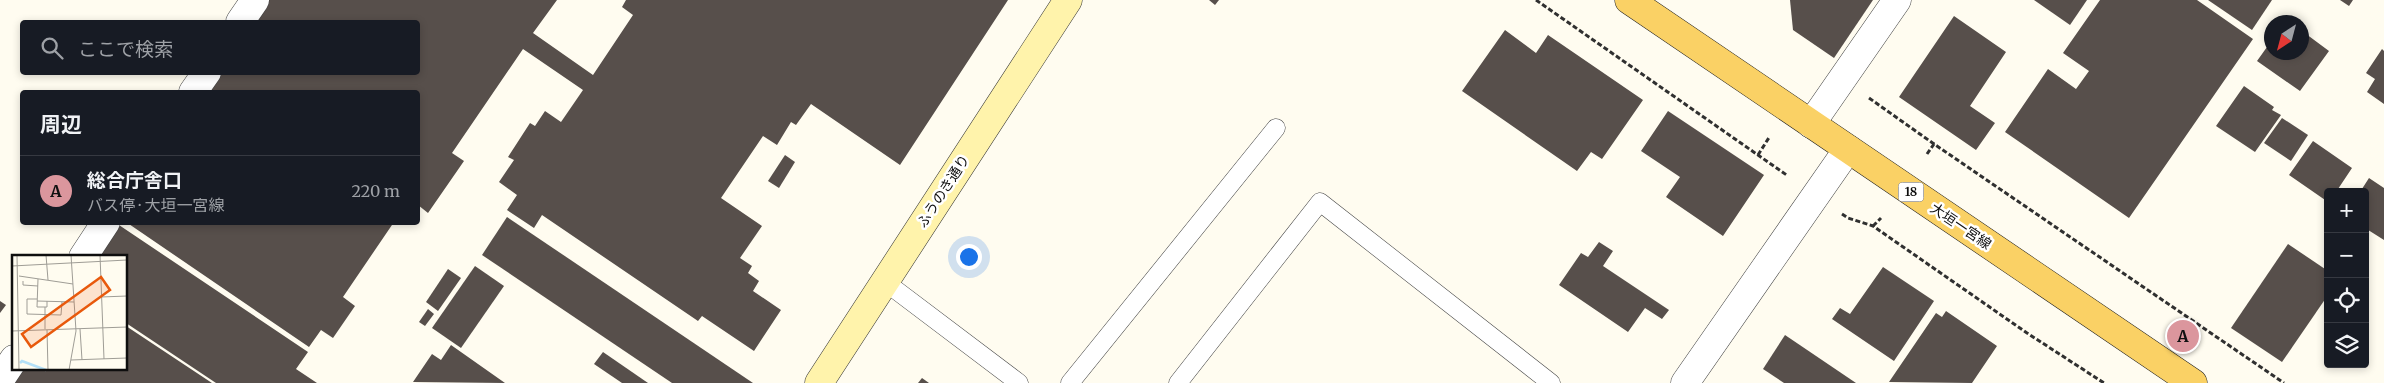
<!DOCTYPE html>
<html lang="ja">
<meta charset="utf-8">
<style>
:root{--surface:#171b24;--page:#242831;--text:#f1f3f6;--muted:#9ea1a6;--line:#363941;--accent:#db969d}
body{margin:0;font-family:Merriweather,"Noto Sans JP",serif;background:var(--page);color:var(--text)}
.controls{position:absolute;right:15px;bottom:15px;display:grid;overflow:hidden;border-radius:5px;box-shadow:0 2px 8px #0003}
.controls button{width:45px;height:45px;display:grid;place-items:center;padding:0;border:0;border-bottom:1px solid var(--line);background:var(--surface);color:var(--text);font:25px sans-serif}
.compass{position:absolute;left:2264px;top:15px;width:45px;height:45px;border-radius:50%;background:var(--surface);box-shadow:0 2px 8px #0003;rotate:216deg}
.you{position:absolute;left:968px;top:256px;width:18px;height:18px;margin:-12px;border:4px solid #fff;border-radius:50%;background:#1a73e8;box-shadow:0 0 0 8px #1a73e833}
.badge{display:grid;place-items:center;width:32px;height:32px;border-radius:50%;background:var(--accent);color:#111;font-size:16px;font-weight:700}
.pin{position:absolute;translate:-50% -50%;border:2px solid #fff;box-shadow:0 1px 5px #0006}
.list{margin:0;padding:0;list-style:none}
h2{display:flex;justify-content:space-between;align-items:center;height:65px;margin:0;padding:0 20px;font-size:21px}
h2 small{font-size:16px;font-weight:400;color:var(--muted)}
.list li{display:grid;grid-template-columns:32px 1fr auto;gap:15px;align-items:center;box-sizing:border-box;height:70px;padding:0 20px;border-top:1px solid var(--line)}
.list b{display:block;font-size:19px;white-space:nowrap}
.list p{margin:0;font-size:16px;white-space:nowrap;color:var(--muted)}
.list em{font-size:16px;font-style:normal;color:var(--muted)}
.icon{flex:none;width:28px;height:28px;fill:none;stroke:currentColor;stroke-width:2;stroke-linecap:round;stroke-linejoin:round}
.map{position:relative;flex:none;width:2384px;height:383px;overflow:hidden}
.search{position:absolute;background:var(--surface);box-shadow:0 2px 8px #0003;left:20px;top:20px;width:400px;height:55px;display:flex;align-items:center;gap:12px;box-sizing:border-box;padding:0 18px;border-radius:5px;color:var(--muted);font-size:19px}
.panel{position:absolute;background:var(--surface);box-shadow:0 2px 8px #0003;left:20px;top:90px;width:400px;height:135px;border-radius:5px}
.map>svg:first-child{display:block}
</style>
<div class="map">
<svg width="2384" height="383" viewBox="0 0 2384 383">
<rect width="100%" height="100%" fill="#fffcf0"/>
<g fill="#574f4b">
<path d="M267 0H557L533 33 593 75 633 15 622 7 626 0H1008L900 165 811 104 796 125 791 122 777 145 763 136 721 198 762 226 740 258 752 266 748 273 759 281 753 291 781 310 754 351 702 316 698 321 542 215 534 228 507 210 517 195 499 182 514 160 508 157 530 123 535 126 545 111 561 122 583 90 523 49 452 153 464 161 428 213 418 205V92H204L217 72H418V22H252Z"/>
<path d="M1209 0H1219L1215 5Z"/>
<path d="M1790 0H1873L1834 58 1793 30Z"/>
<path d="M2034 0H2087L2070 25Z"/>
<path d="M2100 0H2197L2253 39 2129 218 2005 132 2048 69 2076 89 2089 71 2063 53Z"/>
<path d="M2208 0H2272L2252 30Z"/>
<path d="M2340 0H2353L2349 6Z"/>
<path d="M1954 16 2006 52 1970 106 1995 123 1976 150 1899 97Z"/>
<path d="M1505 30 1536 53 1548 35 1643 100 1602 159 1591 152 1577 171 1462 91Z"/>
<path d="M2302 31 2329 51 2300 91 2257 61 2272 40V52H2302Z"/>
<path d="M2382 49 2384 51V104L2367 92 2375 79 2366 73Z"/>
<path d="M2244 86 2274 107 2272 110 2281 115 2255 152 2216 126Z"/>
<path d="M1668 111 1764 175 1723 236 1666 197 1680 177 1641 151Z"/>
<path d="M2282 118 2308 135 2291 161 2264 143Z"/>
<path d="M2313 141 2352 168 2336 192H2328V202L2289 175Z"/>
<path d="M785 155 795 162 779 188 768 181Z"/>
<path d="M2369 178 2384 188V240L2365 228V192H2360Z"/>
<path d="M507 217 753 383H672L482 255Z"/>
<path d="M126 222H394L343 297 355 306 333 338 321 330 309 347Z"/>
<path d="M116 223 308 352 296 369 317 383H216L126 323V257H94Z"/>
<path d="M1599 242 1613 251 1603 266 1669 310 1662 319 1645 308 1628 332 1559 285 1581 253 1588 257Z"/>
<path d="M2288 244 2328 271V295L2282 362 2231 328Z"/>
<path d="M475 266 504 286 461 348 432 328Z"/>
<path d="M1883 267 1934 301 1894 361 1832 319 1840 308 1850 314Z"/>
<path d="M448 269 461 278 438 311 426 302Z"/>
<path d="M0 301 6 305 0 313Z"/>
<path d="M428 309 434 314 425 326 419 322Z"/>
<path d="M1946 311 1997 346 1972 383 1889 382 1936 313 1942 317Z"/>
<path d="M126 326 212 383H9L19 369H126Z"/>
<path d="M1785 335 1856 383H1784L1763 369Z"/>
<path d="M451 345 505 383 413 382 432 354 441 360Z"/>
<path d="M603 352 648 383H622L594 364Z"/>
<path d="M922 378 929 383H918Z"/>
</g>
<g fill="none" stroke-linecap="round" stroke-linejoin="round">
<g stroke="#414141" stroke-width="19">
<g id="lane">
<path d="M884 281 1019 383"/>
<path d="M1070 383 1276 128"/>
<path d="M1178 383 1320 202 1551 383"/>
</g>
</g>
<g stroke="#414141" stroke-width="29">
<g id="street">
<path d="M240 22 255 0"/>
<path d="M193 92 207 72"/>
<path d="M1811 124 1897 0"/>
<path d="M83 257 106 222"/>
<path d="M0 380 14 359"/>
<path d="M1685 383 1848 149"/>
</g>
</g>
<g stroke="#303030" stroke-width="29">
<path id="secondary" d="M819 383 1068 0"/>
</g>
<g stroke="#1f1f1f" stroke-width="29">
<path id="primary" d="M1629 0 2193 383"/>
</g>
<g stroke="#303030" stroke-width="3" stroke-dasharray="5 2.5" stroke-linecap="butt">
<path d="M1536 0 1788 176"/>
<path d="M1869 98 1934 144"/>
<path d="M1927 154 1934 144 2284 383"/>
<path d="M1758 155 1770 136"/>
<path d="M1842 214 1848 218 1873 226 2027 333 2104 383"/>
<path d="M1873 226 1881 218"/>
</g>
<use href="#lane" stroke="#fff" stroke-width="18"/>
<use href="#street" stroke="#fff" stroke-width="28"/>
<use href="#secondary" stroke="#fff3ab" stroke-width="28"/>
<use href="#primary" stroke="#fad165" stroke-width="28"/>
</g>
<g text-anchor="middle" stroke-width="5" stroke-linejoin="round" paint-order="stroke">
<rect fill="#fff" stroke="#565656" stroke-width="1" x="1898.5" y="182.5" width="25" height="19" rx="4"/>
<g font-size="12" font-weight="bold" fill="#0e0e0e">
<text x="1911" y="196">18</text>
</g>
<g font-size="14" fill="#0e0e0e" stroke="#fff">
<text transform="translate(943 191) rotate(-57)" y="5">ふうのき通り</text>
<text transform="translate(1961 226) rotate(34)" y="5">大垣一宮線</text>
</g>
</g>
<g transform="translate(12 255)">
<rect width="115" height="115" fill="#fffcf0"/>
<path fill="none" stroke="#b4e0f7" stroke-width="2.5" d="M8 108 10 106 34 115"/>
<path fill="none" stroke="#9f9d96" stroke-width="1" d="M5 0 7 115M34 0 36 25M88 0 92 104M0 11 115 5M7 21 61 29M26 24 25 52H35V46M11 26V30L26 31M89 42 115 41M25 44H15V59L49 60 50 47M25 46 62 47M33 74V52M68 74 70 105M35 75 36 115M0 76 115 72M59 105 115 103M57 115 64 76 59 0"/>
<path fill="#e8590c" fill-opacity="0.15" stroke="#e8590c" stroke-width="2.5" d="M89 22 98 35 19 92 10 79Z"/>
<rect width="115" height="115" fill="none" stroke="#0e0e0e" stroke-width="2.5"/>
</g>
</svg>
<div class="controls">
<button>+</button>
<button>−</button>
<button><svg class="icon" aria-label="locate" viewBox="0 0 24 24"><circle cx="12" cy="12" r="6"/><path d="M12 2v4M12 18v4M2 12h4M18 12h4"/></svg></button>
<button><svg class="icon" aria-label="layers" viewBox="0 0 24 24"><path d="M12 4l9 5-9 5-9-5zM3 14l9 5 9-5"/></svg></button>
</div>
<svg class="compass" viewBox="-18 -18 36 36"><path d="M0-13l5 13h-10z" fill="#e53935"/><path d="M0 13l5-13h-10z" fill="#9ea1a6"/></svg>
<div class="you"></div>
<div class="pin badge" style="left:2183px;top:336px">A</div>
<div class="search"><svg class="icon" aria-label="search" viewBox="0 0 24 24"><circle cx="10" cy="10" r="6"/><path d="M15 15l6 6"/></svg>ここで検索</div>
<section class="panel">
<h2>周辺<small></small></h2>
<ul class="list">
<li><span class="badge">A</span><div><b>総合庁舎口</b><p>バス停 · 大垣一宮線</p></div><em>220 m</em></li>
</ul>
</section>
</div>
